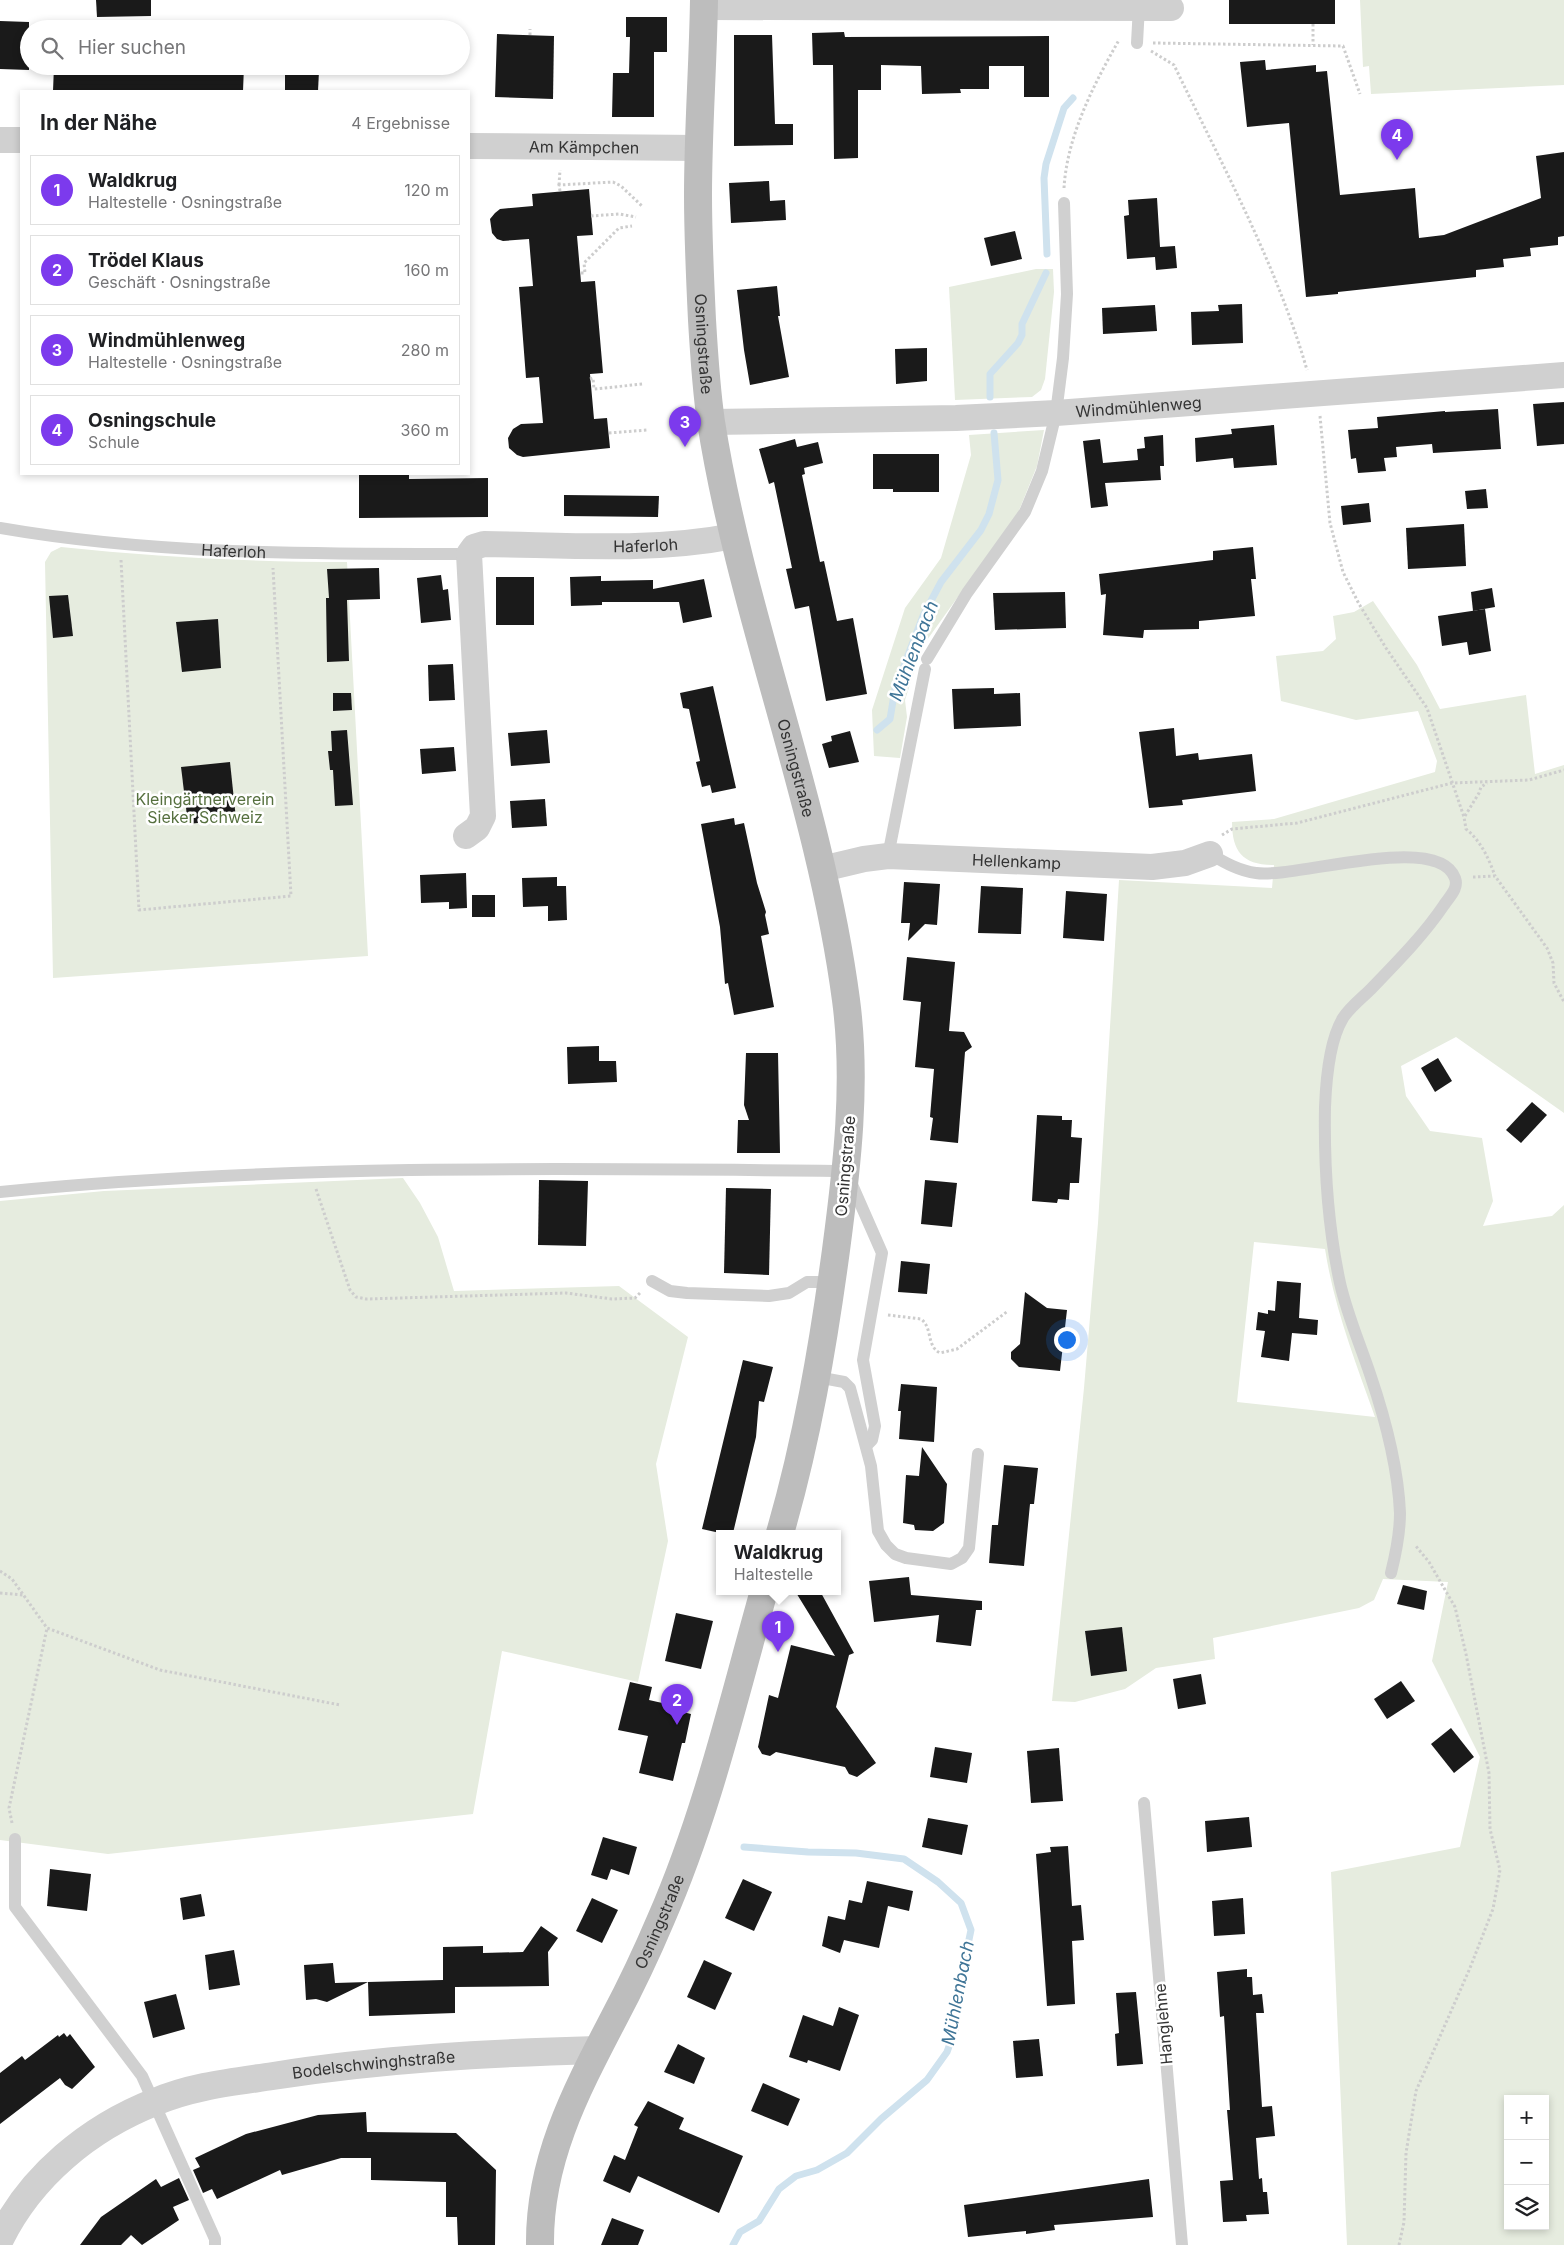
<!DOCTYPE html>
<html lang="de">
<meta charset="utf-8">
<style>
:root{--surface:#fff;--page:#f2f2f2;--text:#202124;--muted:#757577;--line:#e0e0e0;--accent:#7c3aed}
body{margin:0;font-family:Inter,sans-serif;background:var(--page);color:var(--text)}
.controls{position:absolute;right:15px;bottom:15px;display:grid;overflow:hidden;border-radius:0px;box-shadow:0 2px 8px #0003}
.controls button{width:45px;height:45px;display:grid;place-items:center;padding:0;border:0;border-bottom:1px solid var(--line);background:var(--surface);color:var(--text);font:25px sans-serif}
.you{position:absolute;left:1066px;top:1339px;width:18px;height:18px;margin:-12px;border:4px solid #fff;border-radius:50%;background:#1a73e8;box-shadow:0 0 0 8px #1a73e833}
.badge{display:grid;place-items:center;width:32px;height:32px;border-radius:50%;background:var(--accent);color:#fff;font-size:16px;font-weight:700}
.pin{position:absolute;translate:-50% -41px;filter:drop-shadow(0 1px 2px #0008)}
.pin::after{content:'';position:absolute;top:26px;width:18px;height:15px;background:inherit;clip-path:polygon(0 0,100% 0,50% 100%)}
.popup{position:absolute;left:716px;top:1530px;width:125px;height:65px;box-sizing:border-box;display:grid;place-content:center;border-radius:0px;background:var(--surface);filter:drop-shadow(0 1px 4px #0005);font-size:16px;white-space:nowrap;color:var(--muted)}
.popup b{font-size:19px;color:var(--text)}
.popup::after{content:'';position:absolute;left:50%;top:100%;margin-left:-10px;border:10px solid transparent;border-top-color:var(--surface)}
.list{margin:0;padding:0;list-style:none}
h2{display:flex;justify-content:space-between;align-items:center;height:65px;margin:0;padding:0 20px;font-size:21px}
h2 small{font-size:16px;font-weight:400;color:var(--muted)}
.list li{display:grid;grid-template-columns:32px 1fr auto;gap:15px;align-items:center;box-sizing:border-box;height:70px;margin:0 10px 10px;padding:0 10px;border:1px solid var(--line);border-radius:0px}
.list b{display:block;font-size:19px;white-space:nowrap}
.list p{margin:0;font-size:16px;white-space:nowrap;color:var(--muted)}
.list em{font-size:16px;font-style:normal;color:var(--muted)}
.icon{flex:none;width:28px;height:28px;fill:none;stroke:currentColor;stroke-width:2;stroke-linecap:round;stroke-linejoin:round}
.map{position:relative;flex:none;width:1564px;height:2245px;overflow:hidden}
.search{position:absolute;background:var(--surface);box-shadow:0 2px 8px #0003;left:20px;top:20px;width:450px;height:55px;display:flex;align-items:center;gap:12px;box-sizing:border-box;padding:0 18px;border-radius:28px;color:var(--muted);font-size:19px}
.panel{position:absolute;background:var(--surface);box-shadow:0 2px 8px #0003;left:20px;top:90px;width:450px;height:385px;border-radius:0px}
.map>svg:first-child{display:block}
</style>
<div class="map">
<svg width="1564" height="2245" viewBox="0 0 1564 2245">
<rect width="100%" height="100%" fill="#fff"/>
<g fill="#e6ecdf" fill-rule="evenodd">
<path d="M1360 0H1564V85L1371 94 1369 66 1363 67Z"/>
<path d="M1036 269H1053L1054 292 1045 379 1041 390 1032 397 955 400 949 287Z"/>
<path d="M1044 430 1037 466 1018 513 922 647 905 700 907 717 900 758 874 756 872 710 905 608 941 558 971 455 969 435Z"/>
<path d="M61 547C156 557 251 562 347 562L368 956 53 978 45 562 51 552Z"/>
<path d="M1373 601 1417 665 1440 709 1526 695 1535 774 1564 765V1113L1456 1037 1401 1066 1406 1096 1430 1131 1482 1138 1493 1201 1483 1226 1552 1216 1564 1205V2245H1347L1331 1872 1460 1847 1480 1757 1432 1661 1448 1582 1383 1579 1374 1600 1359 1608 1213 1638 1215 1659 1156 1668 1125 1689 1075 1702 1052 1701 1084 1388 1098 1223 1119 880 1272 888 1274 865C1243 865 1232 852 1232 822L1274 819 1435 772 1437 761 1418 711 1356 720 1281 701 1276 656 1323 651 1336 639 1333 616 1354 612ZM1254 1242 1325 1249C1334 1307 1355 1361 1375 1417L1237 1402ZM1508 2099H1545V2226H1508Z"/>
<path d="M403 1178 420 1203 438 1237 454 1291 619 1286 688 1337 656 1464 668 1541 638 1682 502 1651 473 1814 108 1854 0 1840V1201L104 1191Z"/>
</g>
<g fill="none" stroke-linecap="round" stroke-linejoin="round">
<g stroke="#cfe2ee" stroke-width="7">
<path d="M1047 254 1044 178 1046 164 1064 108 1073 98"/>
<path d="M990 397V374L1018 343 1022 335V324L1046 273"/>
<path d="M877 730 890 719 895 689 923 616 941 582 981 530 989 514 998 480 994 433"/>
<path d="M733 2245 740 2232 759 2221 779 2189 796 2176 817 2170 847 2153 881 2119 927 2080 947 2052 956 2027 958 1992 971 1930 961 1903 938 1882 904 1859 856 1853 808 1852 744 1847"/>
</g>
</g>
<g fill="#1a1a1a">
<path d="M96 0H151V16L97 17Z"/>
<rect x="1229" y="0" width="106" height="24"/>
<path d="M626 17H667V52H654V117H612L613 73H629L630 37H626Z"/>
<path d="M0 21 29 22V70L0 69Z"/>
<path d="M844 32 845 37 1049 36V97H1024V66H989V89H960L961 93 922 94 921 66 881 65V90H858V158L834 159 833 65H813L812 33Z"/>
<path d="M497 34 554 36 553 99 495 97Z"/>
<path d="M734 35H772L775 124H793V145L734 146Z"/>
<path d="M1265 60 1266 70 1316 65V72L1327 71 1340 195 1415 188 1419 238 1444 235 1541 198 1536 156 1564 152V236L1558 237V245L1530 248 1531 256 1503 259 1504 267 1476 270V277L1338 292V294L1306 297 1289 123 1247 127 1240 62Z"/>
<path d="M54 66 224 69V66H244L243 91H53Z"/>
<path d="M285 71H319L318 91H285Z"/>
<path d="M769 181 770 201 785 200 786 220 731 223 729 183Z"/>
<path d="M589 189 593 235 577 236 581 282 595 281 603 373 590 374 594 419 607 418 610 448 523 457 517 455 509 448 508 438 513 429 521 424 543 423 539 377 526 378 519 287 533 286 529 239 503 241 497 239 492 233 490 219 495 213 500 209 533 206 532 194Z"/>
<path d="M1157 198 1160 247 1175 246 1177 268 1156 270 1155 257 1127 259 1124 216 1129 215 1128 200Z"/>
<path d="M1015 231 1022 259 991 266 984 238Z"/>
<path d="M777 286 780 316H778L789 377 750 385 744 350 737 290Z"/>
<path d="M1242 304 1243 343 1192 345 1191 312 1219 311 1218 305Z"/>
<path d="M1155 305 1157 331 1103 334 1102 308Z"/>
<path d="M927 348V381L896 384 895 349Z"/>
<path d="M1564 402V444L1537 446 1533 404Z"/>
<path d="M1498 409 1501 449 1433 453 1432 444 1396 447 1397 457 1384 458 1386 471 1358 473 1356 458 1351 459 1348 430 1378 428 1377 417 1445 411V412Z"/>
<path d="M1274 425 1277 465 1234 468 1233 458 1196 462 1195 438 1232 434 1231 429Z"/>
<path d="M1163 435 1164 466H1160L1161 480 1105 483 1108 506 1091 508 1083 441 1100 439 1103 463 1138 460 1137 449 1145 448 1144 437Z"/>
<path d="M795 439 797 447 818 442 823 463 804 468 805 474 802 475 820 562 824 561 837 621 853 618 867 694 826 701 809 606 795 609 786 569 792 568 774 482 769 484 759 449Z"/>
<path d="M873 454H939V492H893V489H873Z"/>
<path d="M359 474H409V479L488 478V517L359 518Z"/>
<path d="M1486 489 1488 508 1467 509 1465 491Z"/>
<path d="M564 495 659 496 658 517 564 516Z"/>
<path d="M1369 503 1371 522 1343 525 1341 506Z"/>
<path d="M1464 524 1466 566 1408 569 1406 528Z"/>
<path d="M1253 547 1256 579H1251L1255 616 1199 621V629L1144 630 1143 638 1103 635 1106 594 1101 595 1099 574 1213 560V551Z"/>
<path d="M379 568 380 599 347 600 349 661 327 662 326 598H329L327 569Z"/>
<path d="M441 575 443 590 448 589 451 620 421 623 417 578Z"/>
<path d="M601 576V581L653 580V589L704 579 712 617 683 623 679 602H602V605L571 606 570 577Z"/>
<rect x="496" y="577" width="38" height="48"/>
<path d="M1492 588 1495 607 1473 611 1471 592Z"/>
<path d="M1065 592 1066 628 995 630 993 593Z"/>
<path d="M68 595 73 636 53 638 49 596Z"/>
<path d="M1485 609 1491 651 1469 655 1467 642 1442 646 1438 616Z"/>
<path d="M218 619 221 668 182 672 176 622Z"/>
<path d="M453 664 455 700 429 701 428 665Z"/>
<path d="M713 686 736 788 712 793 710 785 702 787 696 762 700 761 689 709 683 708 680 693Z"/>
<path d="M994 688V694L1020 693 1021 726 954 729 952 689Z"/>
<path d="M333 693H351L352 710 333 711Z"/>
<path d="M1174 728 1176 756 1198 753 1199 760 1252 754 1256 791 1182 800 1183 805 1149 808 1139 732Z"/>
<path d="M347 730 353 805 335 806 333 770H330L328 751H332L331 731Z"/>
<path d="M547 730 550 763 511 766 508 733Z"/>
<path d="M850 731 859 762 829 768 822 744 832 741 831 736Z"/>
<path d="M454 747 456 771 422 774 420 749Z"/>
<path d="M230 762 236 819 188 824 181 767Z"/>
<path d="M545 799 547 826 512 828 510 801Z"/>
<path d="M734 818 735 825 744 823 757 883 766 912 765 915 769 934 761 936 774 1007 734 1015 728 983 725 984 720 927 701 824Z"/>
<path d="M466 873 467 908 449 909V902L421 903 420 875Z"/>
<path d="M557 877V886H566L567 920 548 921V906L523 907 522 878Z"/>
<path d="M904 882 940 884 937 925 925 924 908 941 910 923H901Z"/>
<path d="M981 886 1023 888 1021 934 978 933Z"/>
<path d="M1066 891 1107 894 1104 941 1063 938Z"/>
<rect x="472" y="895" width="23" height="22"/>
<path d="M907 957 955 962 949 1031 964 1032 972 1047 965 1052 958 1143 930 1140 933 1118 930 1117 934 1069 915 1067 921 1002 903 1000Z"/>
<path d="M599 1046V1061H616L617 1082 568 1084 567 1047Z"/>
<path d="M746 1053H778L780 1153H737L738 1120H749L744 1105Z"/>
<path d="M1438 1058 1452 1081 1435 1092 1421 1068Z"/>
<path d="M1532 1102 1547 1115 1521 1143 1506 1130Z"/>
<path d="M1037 1115 1062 1116V1120H1072L1071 1137 1082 1138 1079 1183H1070L1069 1200 1058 1199 1057 1203 1032 1201Z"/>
<path d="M539 1180 588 1181 586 1246 538 1245Z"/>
<path d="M925 1180 957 1183 952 1227 921 1224Z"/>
<path d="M726 1188 771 1189 769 1275 724 1273Z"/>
<path d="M901 1261 930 1264 927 1294 898 1292Z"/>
<path d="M1277 1281 1301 1283 1299 1318 1318 1320 1317 1335 1292 1333 1289 1361 1261 1357 1265 1331 1256 1330 1258 1312 1268 1314V1310L1275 1311Z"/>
<path d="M1025 1292 1047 1308 1067 1310 1060 1371 1019 1367 1011 1359V1352L1020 1344Z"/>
<path d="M743 1360 773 1367 764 1402 759 1401 756 1437 733 1533H720L702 1529Z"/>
<path d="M901 1384 937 1387 934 1442 899 1439 901 1411H898Z"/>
<path d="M922 1447 947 1484 944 1523 933 1531 915 1530 914 1525 903 1523 906 1475 919 1476Z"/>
<path d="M1004 1465 1038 1468 1034 1504H1030L1024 1566 989 1563 992 1525H998Z"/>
<path d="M909 1577 911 1595 982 1601V1610H976L971 1646 936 1642 939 1615 874 1622 869 1581Z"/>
<path d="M1403 1585 1427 1591 1424 1610 1397 1604Z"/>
<path d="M795 1591H820L854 1653 849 1655 836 1707 876 1763 857 1777 849 1774 845 1767 776 1752 770 1756 762 1754 758 1747 769 1695 778 1698 791 1645 835 1656Z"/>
<path d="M676 1613 713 1621 701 1669 665 1661Z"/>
<path d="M1122 1627 1127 1671 1091 1676 1085 1631Z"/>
<path d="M1201 1674 1206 1704 1178 1709 1173 1679Z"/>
<path d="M1401 1681 1415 1701 1387 1719 1374 1699Z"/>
<path d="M630 1682 652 1687 649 1700 680 1707 679 1711 691 1714 685 1743H682L673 1781 639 1773 648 1736 618 1730Z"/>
<path d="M1451 1728 1474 1757 1454 1773 1431 1744Z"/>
<path d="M935 1747 972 1753 967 1783 930 1777Z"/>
<path d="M1059 1748 1063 1801 1031 1803 1027 1751Z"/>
<path d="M1249 1817 1252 1847 1207 1852 1205 1821Z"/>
<path d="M928 1818 968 1825 962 1855 922 1847Z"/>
<path d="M603 1837 637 1847 629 1875 611 1869 607 1880 591 1875Z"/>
<path d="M1068 1846 1072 1906 1081 1905 1084 1940 1072 1941 1075 2004 1047 2006 1036 1854 1051 1852 1050 1847Z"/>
<path d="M50 1869 91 1874 87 1911 47 1906Z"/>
<path d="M743 1879 772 1892 754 1931 725 1918Z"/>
<path d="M867 1881 913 1891 909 1911 888 1906 879 1948 844 1940 840 1953 822 1946 828 1916 845 1920 849 1900 862 1903Z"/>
<path d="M201 1894 205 1916 183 1920 180 1898Z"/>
<path d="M592 1898 618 1910 602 1943 576 1931Z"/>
<path d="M1243 1898 1245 1934 1214 1936 1212 1901Z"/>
<path d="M541 1926 558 1938 548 1952 549 1986 455 1987V2013L369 2016 368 1982 443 1980V1947L483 1946V1953L523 1952Z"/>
<path d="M234 1950 240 1985 209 1990 205 1955Z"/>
<path d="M704 1960 732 1973 715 2010 687 1997Z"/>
<path d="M333 1963 335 1983 368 1982 327 2002 316 1999 306 2000 304 1965Z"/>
<path d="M1247 1969V1977H1252L1253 1995 1262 1994 1264 2013H1256L1262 2107 1272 2106 1275 2136 1256 2138 1259 2179 1262 2178 1263 2192H1267L1269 2214 1246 2215 1247 2221 1223 2222 1220 2181 1233 2180 1227 2110H1230L1224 2016 1220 2017 1217 1972Z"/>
<path d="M1136 1992 1143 2064 1117 2066 1115 2034 1119 2033 1116 1993Z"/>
<path d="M176 1994 185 2029 153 2038 144 2002Z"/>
<path d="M839 2007 859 2015 840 2071 808 2060 807 2063 789 2057 803 2015 833 2026Z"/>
<path d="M64 2033 67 2037 70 2034 95 2067 72 2089 65 2085 60 2078 0 2124V2073L22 2056 25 2060 58 2035 59 2037Z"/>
<path d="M1039 2039 1043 2076 1016 2078 1013 2041Z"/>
<path d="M678 2044 705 2058 694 2084 664 2072Z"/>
<path d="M763 2083 800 2099 788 2126 751 2111Z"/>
<path d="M648 2101 684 2118 679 2129 743 2156 719 2213 638 2176 630 2193 603 2181 614 2155 625 2160 638 2127 634 2125Z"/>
<path d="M366 2112 367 2132 456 2133 496 2170 495 2245H458L457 2217H446V2182L371 2180V2158H341L282 2175 280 2170 217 2199 212 2189 203 2193 193 2170 200 2167 195 2158 246 2134 318 2115Z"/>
<path d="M179 2178 189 2200 173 2207 179 2220 142 2245 131 2235 121 2245H80L101 2217 156 2179 161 2187Z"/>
<path d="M1149 2179 1153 2217 1054 2225 1055 2230 1026 2234V2231L968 2237 964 2205Z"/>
<path d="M612 2218 644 2230 638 2245H601Z"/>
</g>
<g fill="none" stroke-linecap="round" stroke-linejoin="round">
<g stroke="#cdcdcd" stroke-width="3" stroke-dasharray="2.5 2.5" stroke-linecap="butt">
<path d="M1313 24V45"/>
<path d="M530 35V29"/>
<path d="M1153 43 1343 46 1360 94"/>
<path d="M1151 51 1174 65C1222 165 1276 263 1307 370"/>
<path d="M559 185 560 170"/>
<path d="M1064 188C1067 136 1094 84 1119 40"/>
<path d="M560 191 559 185 613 182 621 186 643 207"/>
<path d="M591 216 619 214 636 217"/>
<path d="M581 273H585L584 263 619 228 632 226"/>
<path d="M590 379 593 378 594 389 643 384"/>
<path d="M1320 416 1330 523 1343 572 1359 604 1386 648 1427 708 1464 817 1466 829C1481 841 1489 859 1495 876"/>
<path d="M609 433 647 430"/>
<path d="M121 560 139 910 291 896 273 568"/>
<path d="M1465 816 1479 793 1481 787 1487 783"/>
<path d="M1222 835 1232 829 1297 823 1452 783 1529 780 1564 770"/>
<path d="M1473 877 1495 876 1547 948 1553 963 1554 983 1564 1002"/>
<path d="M316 1189 350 1290 356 1297 366 1299 566 1293 612 1299 635 1298 641 1292"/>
<path d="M888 1315 921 1319C933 1328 926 1346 940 1353L957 1349 1008 1311"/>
<path d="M0 1571 12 1579 47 1628 160 1670 340 1705"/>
<path d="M0 1593 23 1595"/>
<path d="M12 1823 9 1808 47 1628"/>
<path d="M1399 2245 1404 2222 1406 2153 1416 2091 1470 1968 1493 1909 1500 1870 1490 1829 1489 1773 1466 1654 1455 1607 1429 1562 1415 1545"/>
</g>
<g stroke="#d0d0d0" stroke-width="12">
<path d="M1137 43 1139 6"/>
<path id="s1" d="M0 528C155 555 312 554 469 554"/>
<path d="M927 659 967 593 1025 512 1042 471 1056 413 1063 358 1067 294 1064 203"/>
<path d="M1210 854C1224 862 1239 871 1256 873 1295 879 1438 831 1455 878 1459 889 1449 897 1444 905 1423 936 1397 962 1371 989 1362 998 1350 1007 1343 1018 1329 1041 1326 1081 1325 1107 1324 1164 1328 1227 1340 1283 1347 1314 1360 1344 1370 1374 1385 1418 1398 1466 1400 1513 1400 1533 1396 1553 1391 1573"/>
<path d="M888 856 925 669"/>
<path d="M0 1192C281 1164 564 1168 846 1171L882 1253 863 1360 875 1426 872 1440 866 1446"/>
<path d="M652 1281 670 1291 687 1293 769 1296 789 1293 807 1282H832"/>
<path d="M817 1377 844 1382 850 1388 871 1466 878 1531 886 1545 895 1554 906 1558 951 1564 962 1558 969 1548 978 1454"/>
<path d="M1144 1803 1182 2245"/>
<path d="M15 1839V1907L142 2076 215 2239V2245"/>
</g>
<g stroke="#d0d0d0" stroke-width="26">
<path d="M704 7 1171 8"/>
<path d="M0 140H21"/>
<path id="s2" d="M469 146 699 148"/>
<path id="s3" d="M711 422 956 418 1056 413 1564 375"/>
<path id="s4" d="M466 836 477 828 483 816 469 554 474 547 484 544C567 545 652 552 734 536"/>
<path id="s5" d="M822 869 864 859 888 856 1152 867 1185 863 1210 854"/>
</g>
<path stroke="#d0d0d0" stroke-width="28" id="s6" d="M0 2239C31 2176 89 2128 155 2102 192 2086 233 2082 273 2076 380 2059 489 2053 597 2050"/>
<g stroke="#bdbdbd" stroke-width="28">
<path id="s7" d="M704 0C703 65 698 130 698 195 698 237 700 279 702 320 704 354 706 388 711 422 742 618 820 803 846 1000 857 1083 847 1167 836 1250 823 1346 807 1440 780 1533"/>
<path id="s8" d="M540 2245C539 2160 576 2091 614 2018 631 1986 647 1952 661 1919 707 1814 733 1701 764 1591"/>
</g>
</g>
<g text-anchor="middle" stroke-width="5" stroke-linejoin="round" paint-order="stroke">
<g font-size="16" fill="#333" stroke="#fff">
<text dy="6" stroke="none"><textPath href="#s2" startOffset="115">Am Kämpchen</textPath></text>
<text dy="6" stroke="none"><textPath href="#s7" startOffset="344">Osningstraße</textPath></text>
<text dy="6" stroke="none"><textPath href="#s3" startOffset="428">Windmühlenweg</textPath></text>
<text dy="6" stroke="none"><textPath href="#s4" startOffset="470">Haferloh</textPath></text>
<text dy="6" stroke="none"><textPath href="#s1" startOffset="235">Haferloh</textPath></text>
<text dy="6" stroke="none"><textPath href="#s7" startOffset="779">Osningstraße</textPath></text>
<text dy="6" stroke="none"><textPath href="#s5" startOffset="196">Hellenkamp</textPath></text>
<text transform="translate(845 1166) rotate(-85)" y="6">Osningstraße</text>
<text dy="6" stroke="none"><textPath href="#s8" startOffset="348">Osningstraße</textPath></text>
<text transform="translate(1163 2024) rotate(-95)" y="6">Hanglehne</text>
<text dy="6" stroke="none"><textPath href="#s6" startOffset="434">Bodelschwinghstraße</textPath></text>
</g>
<g font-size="16" fill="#56703f" stroke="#fff">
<text x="205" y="805">Kleingärtnerverein<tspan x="205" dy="18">Sieker Schweiz</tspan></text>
</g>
<g font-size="18" font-style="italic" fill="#3f7597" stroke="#fff">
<text transform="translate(914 651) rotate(-69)" y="6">Mühlenbach</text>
<text transform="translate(958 1993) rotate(-79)" y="6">Mühlenbach</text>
</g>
</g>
</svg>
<div class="controls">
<button>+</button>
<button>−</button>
<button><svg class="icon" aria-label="layers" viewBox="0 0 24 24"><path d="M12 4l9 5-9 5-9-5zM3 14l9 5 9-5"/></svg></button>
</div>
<div class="you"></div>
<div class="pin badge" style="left:778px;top:1652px">1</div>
<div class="popup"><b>Waldkrug</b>Haltestelle</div>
<div class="pin badge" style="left:677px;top:1725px">2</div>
<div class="pin badge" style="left:685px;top:447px">3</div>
<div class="pin badge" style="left:1397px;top:160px">4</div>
<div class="search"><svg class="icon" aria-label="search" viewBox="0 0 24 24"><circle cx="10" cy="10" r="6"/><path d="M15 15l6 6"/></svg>Hier suchen</div>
<section class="panel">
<h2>In der Nähe<small>4 Ergebnisse</small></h2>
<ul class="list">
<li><span class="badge">1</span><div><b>Waldkrug</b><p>Haltestelle · Osningstraße</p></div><em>120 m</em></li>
<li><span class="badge">2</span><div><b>Trödel Klaus</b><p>Geschäft · Osningstraße</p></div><em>160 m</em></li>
<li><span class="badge">3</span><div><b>Windmühlenweg</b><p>Haltestelle · Osningstraße</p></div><em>280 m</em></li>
<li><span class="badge">4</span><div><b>Osningschule</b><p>Schule</p></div><em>360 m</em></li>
</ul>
</section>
</div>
